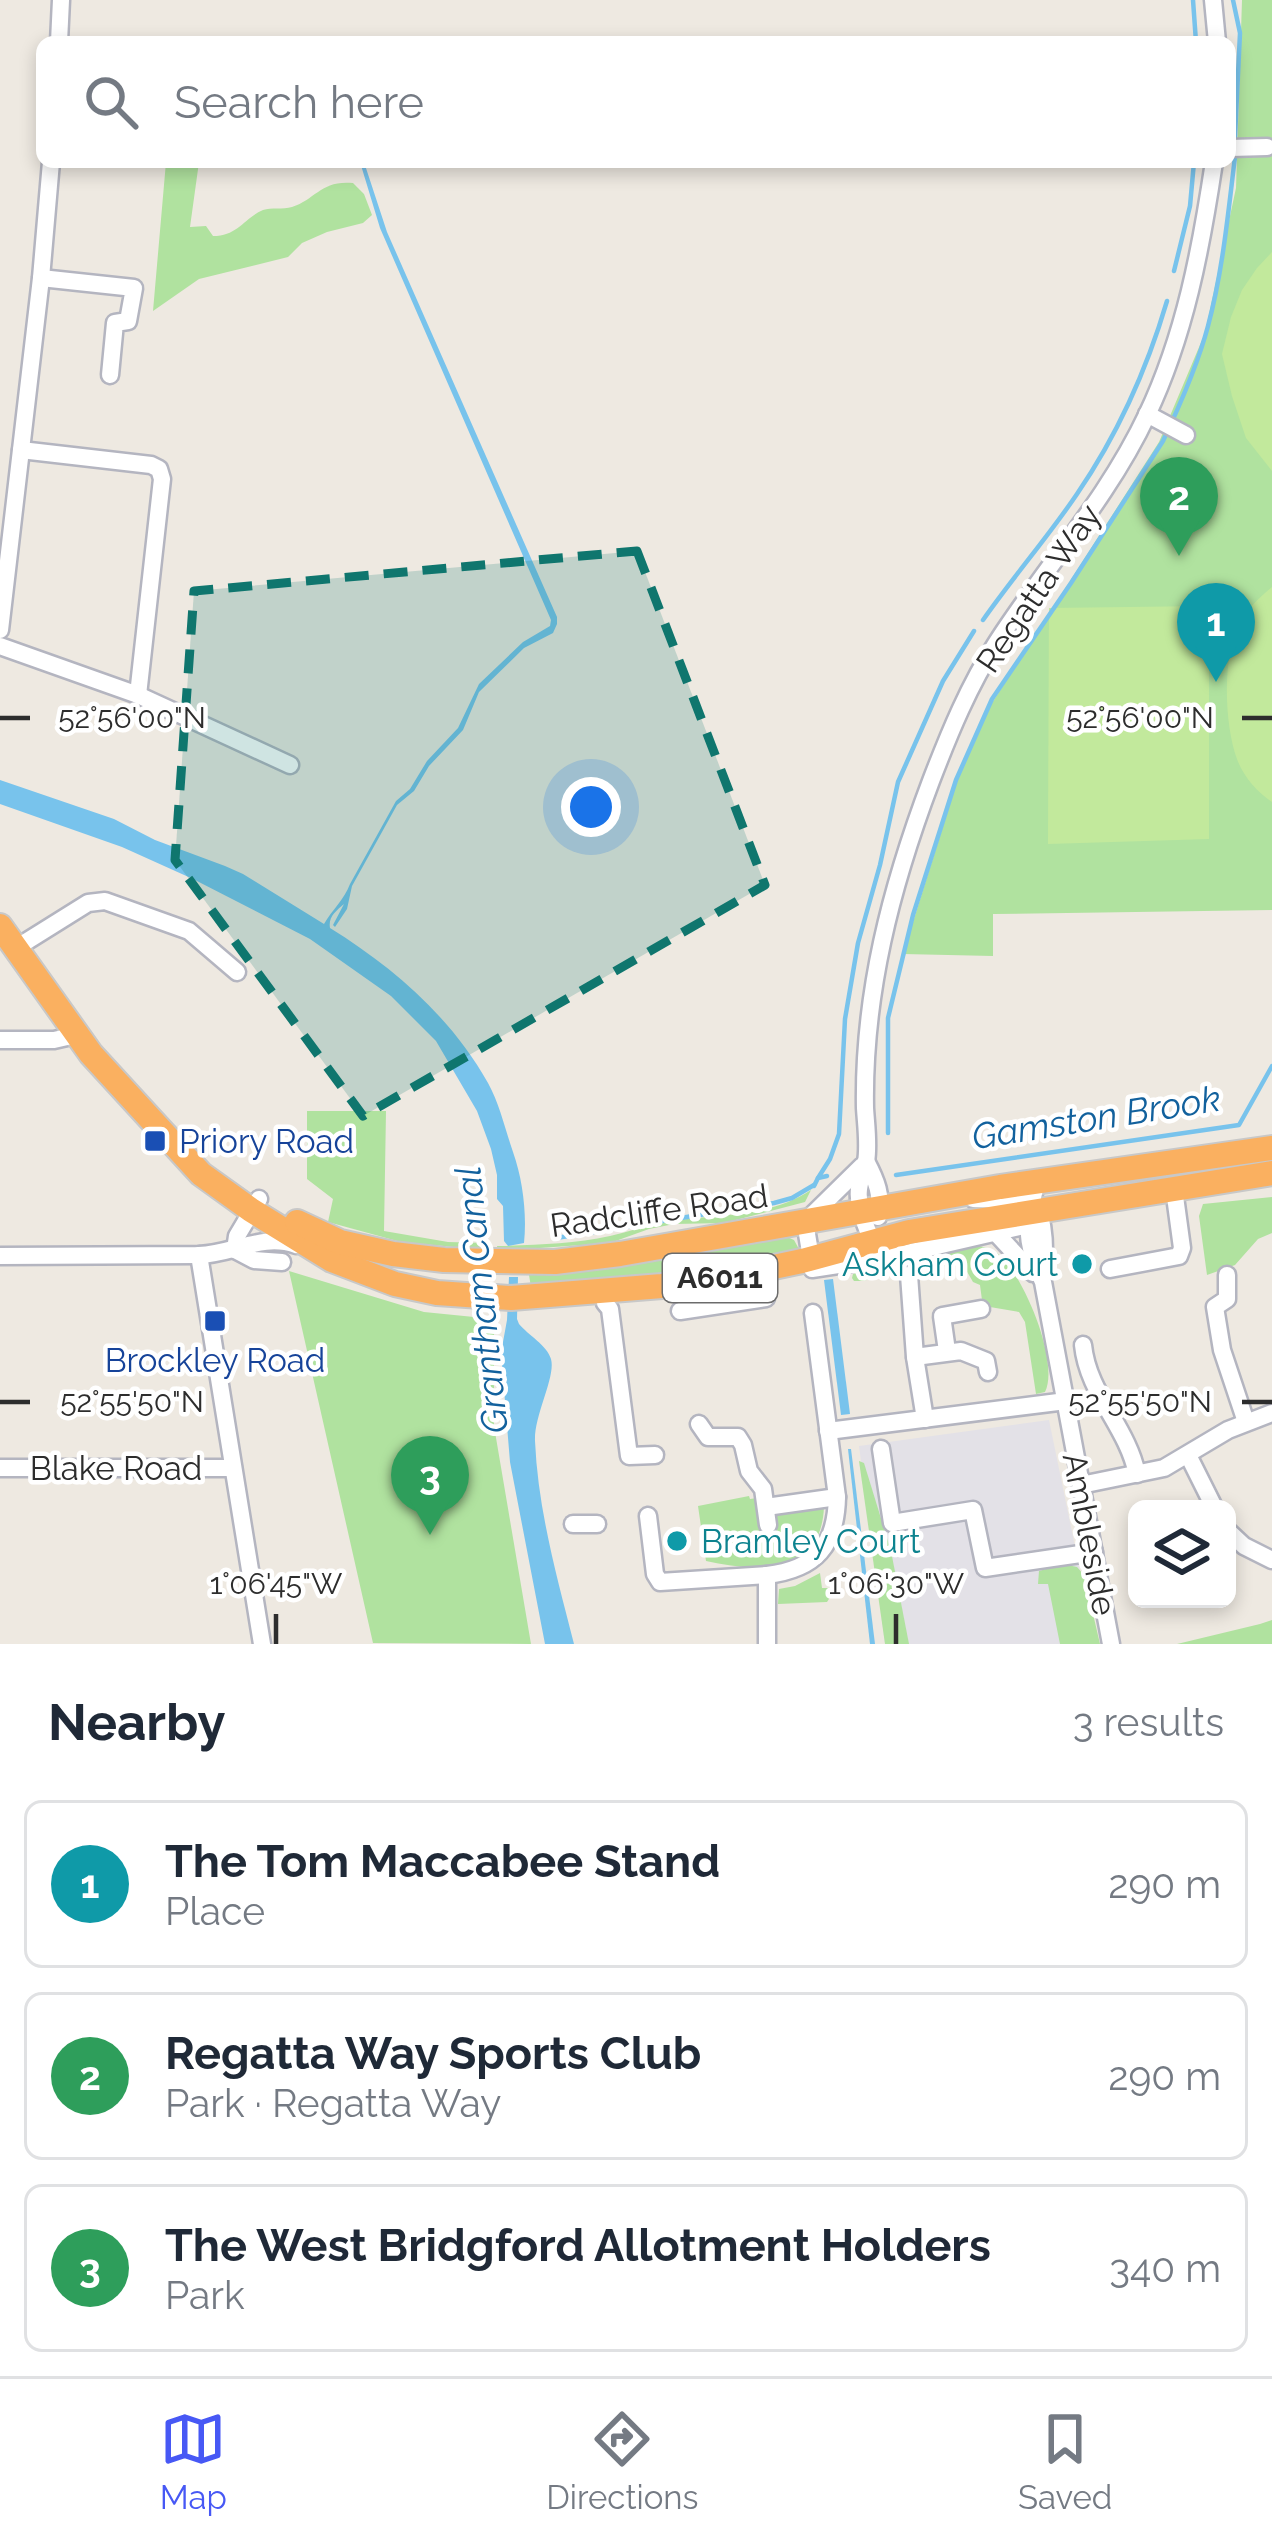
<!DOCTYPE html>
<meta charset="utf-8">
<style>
:root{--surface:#fff;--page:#f6f6f7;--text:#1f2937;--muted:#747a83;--line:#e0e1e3;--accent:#4758f5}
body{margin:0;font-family:Raleway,sans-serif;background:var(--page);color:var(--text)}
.controls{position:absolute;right:36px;bottom:36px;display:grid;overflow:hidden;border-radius:18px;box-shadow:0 6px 18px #0003}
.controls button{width:108px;height:108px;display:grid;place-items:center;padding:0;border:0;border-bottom:3px solid var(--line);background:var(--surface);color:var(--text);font:60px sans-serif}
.you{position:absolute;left:591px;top:807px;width:42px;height:42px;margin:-30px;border:9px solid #fff;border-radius:50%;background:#1a73e8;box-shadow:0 0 0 18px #1a73e833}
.badge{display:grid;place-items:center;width:78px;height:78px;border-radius:50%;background:var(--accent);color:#fff;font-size:39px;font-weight:700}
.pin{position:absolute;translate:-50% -99px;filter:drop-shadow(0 3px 6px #0008)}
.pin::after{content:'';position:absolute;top:63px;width:42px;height:36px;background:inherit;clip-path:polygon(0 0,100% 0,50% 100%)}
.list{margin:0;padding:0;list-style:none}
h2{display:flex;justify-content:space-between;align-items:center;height:156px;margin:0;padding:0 48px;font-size:51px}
h2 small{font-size:39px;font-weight:400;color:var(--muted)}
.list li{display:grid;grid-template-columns:78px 1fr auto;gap:36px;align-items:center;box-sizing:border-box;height:168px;margin:0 24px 24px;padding:0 24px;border:3px solid var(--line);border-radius:18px}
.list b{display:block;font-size:45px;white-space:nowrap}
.list p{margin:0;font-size:39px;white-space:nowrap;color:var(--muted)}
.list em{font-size:39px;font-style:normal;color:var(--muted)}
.icon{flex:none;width:66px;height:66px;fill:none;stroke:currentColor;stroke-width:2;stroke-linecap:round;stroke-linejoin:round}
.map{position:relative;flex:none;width:1272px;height:1644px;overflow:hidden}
.search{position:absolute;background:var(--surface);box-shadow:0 6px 18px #0003;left:36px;right:36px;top:36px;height:132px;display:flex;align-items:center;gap:30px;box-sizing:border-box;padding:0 42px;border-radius:18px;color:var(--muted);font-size:45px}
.sheet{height:732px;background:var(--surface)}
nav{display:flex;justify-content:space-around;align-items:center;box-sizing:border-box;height:168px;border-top:3px solid var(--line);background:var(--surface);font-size:33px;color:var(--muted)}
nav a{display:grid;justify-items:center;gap:6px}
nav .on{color:var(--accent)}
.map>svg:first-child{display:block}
</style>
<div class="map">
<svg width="1272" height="1644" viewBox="0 0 1272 1644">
<rect width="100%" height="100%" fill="#eee9e1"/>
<path fill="#e3e1e7" d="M1049 1420 1095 1644H885L859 1446Z"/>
<g fill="#b0e29f">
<path d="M1242 0H1272V910L993 914V956L903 954 959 775 992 703 1159 442 1205 333 1236 188Z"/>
<path d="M166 162H199L190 227 206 226 213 236C238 236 244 218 263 210 271 207 283 210 292 207 316 199 321 180 353 183L364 194 372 215 363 223 327 232 302 243 288 257 199 279 153 311Z"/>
<path d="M307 1111H386L384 1231 448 1242 486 1243V1250L401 1242 328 1222 333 1199 307 1179Z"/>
<path d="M811 1190 805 1202 724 1223 674 1224 649 1229 610 1243 498 1251 497 1246C535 1245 573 1244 610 1236 629 1232 647 1225 665 1222 714 1214 769 1218 811 1190Z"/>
<path d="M1272 1197V1233L1258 1239 1235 1265 1207 1275 1199 1216 1203 1204Z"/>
<path d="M787 1237 794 1240 800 1251 708 1272 531 1287 529 1275 445 1272V1268Z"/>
<path d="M970 1245C981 1246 989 1247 997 1253 1023 1273 1060 1362 1045 1392L1036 1394 1025 1322 1019 1312 990 1307 982 1300 980 1285 973 1282 962 1263 861 1281H854L852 1278 853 1274 861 1271Z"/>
<path d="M289 1271 424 1312 494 1319V1426L531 1644 373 1643Z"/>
<path d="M859 1461 864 1463 891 1551 909 1644H885Z"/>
<path d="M749 1496 750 1499 757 1498 771 1518 776 1513 824 1507C821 1577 756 1572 706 1561L698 1506Z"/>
<path d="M1063 1564 1077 1567 1084 1575 1100 1644H1060L1048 1584H1038L1039 1571Z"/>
<path d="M820 1573 822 1588H836L827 1602 778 1604 779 1589 795 1586Z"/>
<path d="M1272 1620V1644H1177L1260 1624Z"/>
</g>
<g fill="#c2e99c">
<path d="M1272 252V471L1246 438 1232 396 1222 354 1231 317 1242 290 1257 268Z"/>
<path d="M1272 587V802C1257 792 1243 776 1237 759 1224 724 1222 655 1240 622 1248 608 1260 597 1272 587Z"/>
<path d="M1209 606V839L1048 844 1049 608Z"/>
</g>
<g fill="#78c3ec">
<path d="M360 162H364L387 232 557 617V624L553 633 524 648 479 692 463 730 429 766 414 791 397 805 352 886 347 909 335 927 333 925 344 904C336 911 328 917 330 928 393 967 451 1017 488 1083 500 1105 505 1129 513 1152 523 1180 527 1215 524 1243L508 1246 504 1241 503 1206 497 1199V1175L491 1149 477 1111 436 1041 391 996 310 939 193 879 122 847 0 804V780L114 819 155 840 225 866 243 874 324 924C332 910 344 900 350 884L396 801 410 789 427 761 458 728 479 684 523 642 550 626 551 620 380 228Z"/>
<path d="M509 1277H518L517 1319 519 1324C528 1335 547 1345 551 1359 556 1377 534 1415 535 1441 538 1510 557 1577 574 1644H545L510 1462 501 1353 507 1320Z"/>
<path d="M833 1279 850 1414 841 1415 824 1280Z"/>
<path d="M848 1449H851L875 1644H870Z"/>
</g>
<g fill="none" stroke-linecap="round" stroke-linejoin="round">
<g stroke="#78c3ec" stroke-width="4.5">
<path d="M1193 0 1196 42"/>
<path d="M1233 0 1240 33 1235 137"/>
<path d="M1174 271 1190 206 1194 162"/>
<path d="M983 620C1013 577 1048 537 1077 494 1118 434 1147 369 1167 301"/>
<path d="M888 1133V1018L913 915 956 780 992 699 1071 583 1163 441C1180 405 1198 364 1208 326 1223 270 1228 213 1235 157"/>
<path d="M896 1175 1239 1125 1272 1066"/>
<path d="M818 1178 830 1159 839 1134 845 1019 858 943 880 865 898 782 943 681 974 631"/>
<path d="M814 1186 818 1178 827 1176"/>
<path d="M556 1238 774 1203 792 1198 814 1185"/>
</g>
<g stroke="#b4b5c0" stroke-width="21">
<g id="minor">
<path d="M1213 0 1217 42"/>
<path d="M59 42 61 0"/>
<path d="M1230 148 1267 147"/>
<path d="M41 278 134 288 128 321 115 323 110 375"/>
<path d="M1147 414 1186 435"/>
<path d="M21 450 151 465 159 469 162 479 138 695"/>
<path d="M0 630 41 278 51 162"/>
<path d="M0 646 138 695 290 765"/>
<path d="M16 948 88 903 105 901 189 931 237 972"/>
<path d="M0 1040H54L76 1035"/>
<path d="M866 1161C876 1180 883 1196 878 1217"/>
<path d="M1037 1182C1025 1223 1025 1243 1043 1282L1111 1644"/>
<path d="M973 1199 1020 1200 1037 1206C1045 1227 1045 1253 1043 1275"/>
<path d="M994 1231 1033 1273"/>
<path d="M872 1241C865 1224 857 1207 859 1189 860 1180 864 1171 866 1162 869 1145 866 1125 865 1108 863 994 891 887 931 781 949 734 969 685 997 642 1046 566 1108 498 1147 415 1185 335 1201 249 1214 162"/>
<path d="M235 1250 237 1236 259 1199"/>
<path d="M235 1250 254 1260 282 1262"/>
<path d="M199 1255 262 1644"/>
<path d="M0 1256 199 1255C233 1254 263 1233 296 1245"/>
<path d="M811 1258 805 1222 862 1166"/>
<path d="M812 1269 885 1258 1028 1225 1032 1221"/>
<path d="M1110 1269 1179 1256 1182 1248 1174 1189"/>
<path d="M909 1275 915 1357 961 1351 986 1361 988 1372"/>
<path d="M1227 1275V1299L1215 1307 1222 1350 1246 1422"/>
<path d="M605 1292V1303L610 1309 629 1456 655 1455"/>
<path d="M680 1311 766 1298"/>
<path d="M1083 1345C1088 1394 1127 1426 1137 1474"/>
<path d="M947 1351 942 1316 981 1309"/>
<path d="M915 1357 925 1419"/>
<path d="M699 1424 708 1437H738L743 1445 749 1471 763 1489 768 1525"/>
<path d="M828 1431 1066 1401"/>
<path d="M881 1449 892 1523 973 1510 985 1568 1094 1552"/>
<path d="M1188 1455 1215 1509"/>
<path d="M0 1468H233"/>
<path d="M1081 1485 1164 1468 1228 1430 1272 1413"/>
<path d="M766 1507 837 1497"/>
<path d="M648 1516 655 1574 660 1582 767 1575"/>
<path d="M573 1524H597"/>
<path d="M1227 1530 1244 1546 1272 1560"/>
<path d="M767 1644V1575C816 1569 836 1546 837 1497L813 1313"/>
</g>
</g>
<g stroke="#c8c8c8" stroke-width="28">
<g id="highway">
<path d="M0 926 91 1054 201 1174 251 1210 332 1260 395 1284 437 1293 511 1298 662 1286 727 1277 802 1261 909 1232 1272 1173"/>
<path d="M297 1222 340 1242 393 1254 444 1260 555 1262 620 1254 1000 1187 1272 1148"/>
</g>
</g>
<use href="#minor" stroke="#fff" stroke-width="16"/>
<use href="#highway" stroke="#fab060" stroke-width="24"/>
</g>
<path fill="#0f766e" fill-opacity="0.2" stroke="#0f766e" stroke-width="9" stroke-dasharray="24 15" stroke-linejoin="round" d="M637 551 765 885 363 1116 175 860 194 591Z"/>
<path fill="none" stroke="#2d2d2d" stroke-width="4.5" d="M0 718H30M1242 718H1272M0 1402H30M1242 1402H1272M276 1614V1644M896 1614V1644"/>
<g fill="#1a4fb4" stroke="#fff" stroke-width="4.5">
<rect x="143" y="1129" width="24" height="24" rx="6"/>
<rect x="203" y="1309" width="24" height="24" rx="6"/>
</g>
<g fill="#0f9aa8" stroke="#fff" stroke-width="4.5">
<circle cx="1082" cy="1264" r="12"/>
<circle cx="677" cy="1541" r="12"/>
</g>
<g text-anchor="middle" stroke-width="9" stroke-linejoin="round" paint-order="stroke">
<rect fill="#fff" stroke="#6c6c6c" stroke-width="3" x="663" y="1254" width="114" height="48" rx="9"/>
<g font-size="30" font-weight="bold" fill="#2d2d2d">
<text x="720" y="1288">A6011</text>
</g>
<g font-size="33" fill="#2d2d2d" stroke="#fff">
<text transform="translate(1038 588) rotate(-56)" y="12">Regatta Way</text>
<text transform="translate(659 1210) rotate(-8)" y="12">Radcliffe Road</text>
<text x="116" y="1480">Blake Road</text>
<text transform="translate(1090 1534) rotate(79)" y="12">Ambleside</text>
</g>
<g font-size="33" fill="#164399" stroke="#fff" text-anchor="start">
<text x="179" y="1153">Priory Road</text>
<text x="215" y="1372" text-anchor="middle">Brockley Road</text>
</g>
<g font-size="33" fill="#0d838f" stroke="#fff" text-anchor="end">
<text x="1058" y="1276">Askham Court</text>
<text x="701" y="1553" text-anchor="start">Bramley Court</text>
</g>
<g font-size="36" font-style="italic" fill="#12619d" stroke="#fff">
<text transform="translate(1096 1117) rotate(-9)" y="13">Gamston Brook</text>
<text transform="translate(481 1300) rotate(-96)" y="13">Grantham Canal</text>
</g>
</g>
<g font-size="30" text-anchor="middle" fill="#2d2d2d" stroke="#fff" stroke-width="9" stroke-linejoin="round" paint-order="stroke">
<text x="132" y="728">52°56'00"N</text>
<text x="1140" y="728">52°56'00"N</text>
<text x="132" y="1412">52°55'50"N</text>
<text x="1140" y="1412">52°55'50"N</text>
<text x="276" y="1594">1°06'45"W</text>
<text x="896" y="1594">1°06'30"W</text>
</g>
</svg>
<div class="controls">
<button><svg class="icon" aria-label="layers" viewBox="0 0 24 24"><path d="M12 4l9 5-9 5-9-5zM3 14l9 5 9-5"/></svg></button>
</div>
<div class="you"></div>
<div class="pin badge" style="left:1216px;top:682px;background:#0f9aa8">1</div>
<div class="pin badge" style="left:1179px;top:556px;background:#2e9e5b">2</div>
<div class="pin badge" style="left:430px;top:1535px;background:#2e9e5b">3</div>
<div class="search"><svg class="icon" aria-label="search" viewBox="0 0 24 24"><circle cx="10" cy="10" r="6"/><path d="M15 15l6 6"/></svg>Search here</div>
</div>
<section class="sheet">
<h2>Nearby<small>3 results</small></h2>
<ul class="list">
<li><span class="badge" style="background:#0f9aa8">1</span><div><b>The Tom Maccabee Stand</b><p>Place</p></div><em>290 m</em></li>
<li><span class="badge" style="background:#2e9e5b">2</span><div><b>Regatta Way Sports Club</b><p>Park · Regatta Way</p></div><em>290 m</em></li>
<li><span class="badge" style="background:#2e9e5b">3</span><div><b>The West Bridgford Allotment Holders</b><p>Park</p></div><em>340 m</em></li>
</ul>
</section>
<nav>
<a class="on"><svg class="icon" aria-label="map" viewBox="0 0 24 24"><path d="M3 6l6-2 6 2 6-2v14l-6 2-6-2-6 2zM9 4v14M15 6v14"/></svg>Map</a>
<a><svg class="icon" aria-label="directions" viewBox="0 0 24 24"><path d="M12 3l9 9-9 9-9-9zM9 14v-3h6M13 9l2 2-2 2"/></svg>Directions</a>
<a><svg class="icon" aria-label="saved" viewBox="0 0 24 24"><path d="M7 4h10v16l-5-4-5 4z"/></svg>Saved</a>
</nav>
